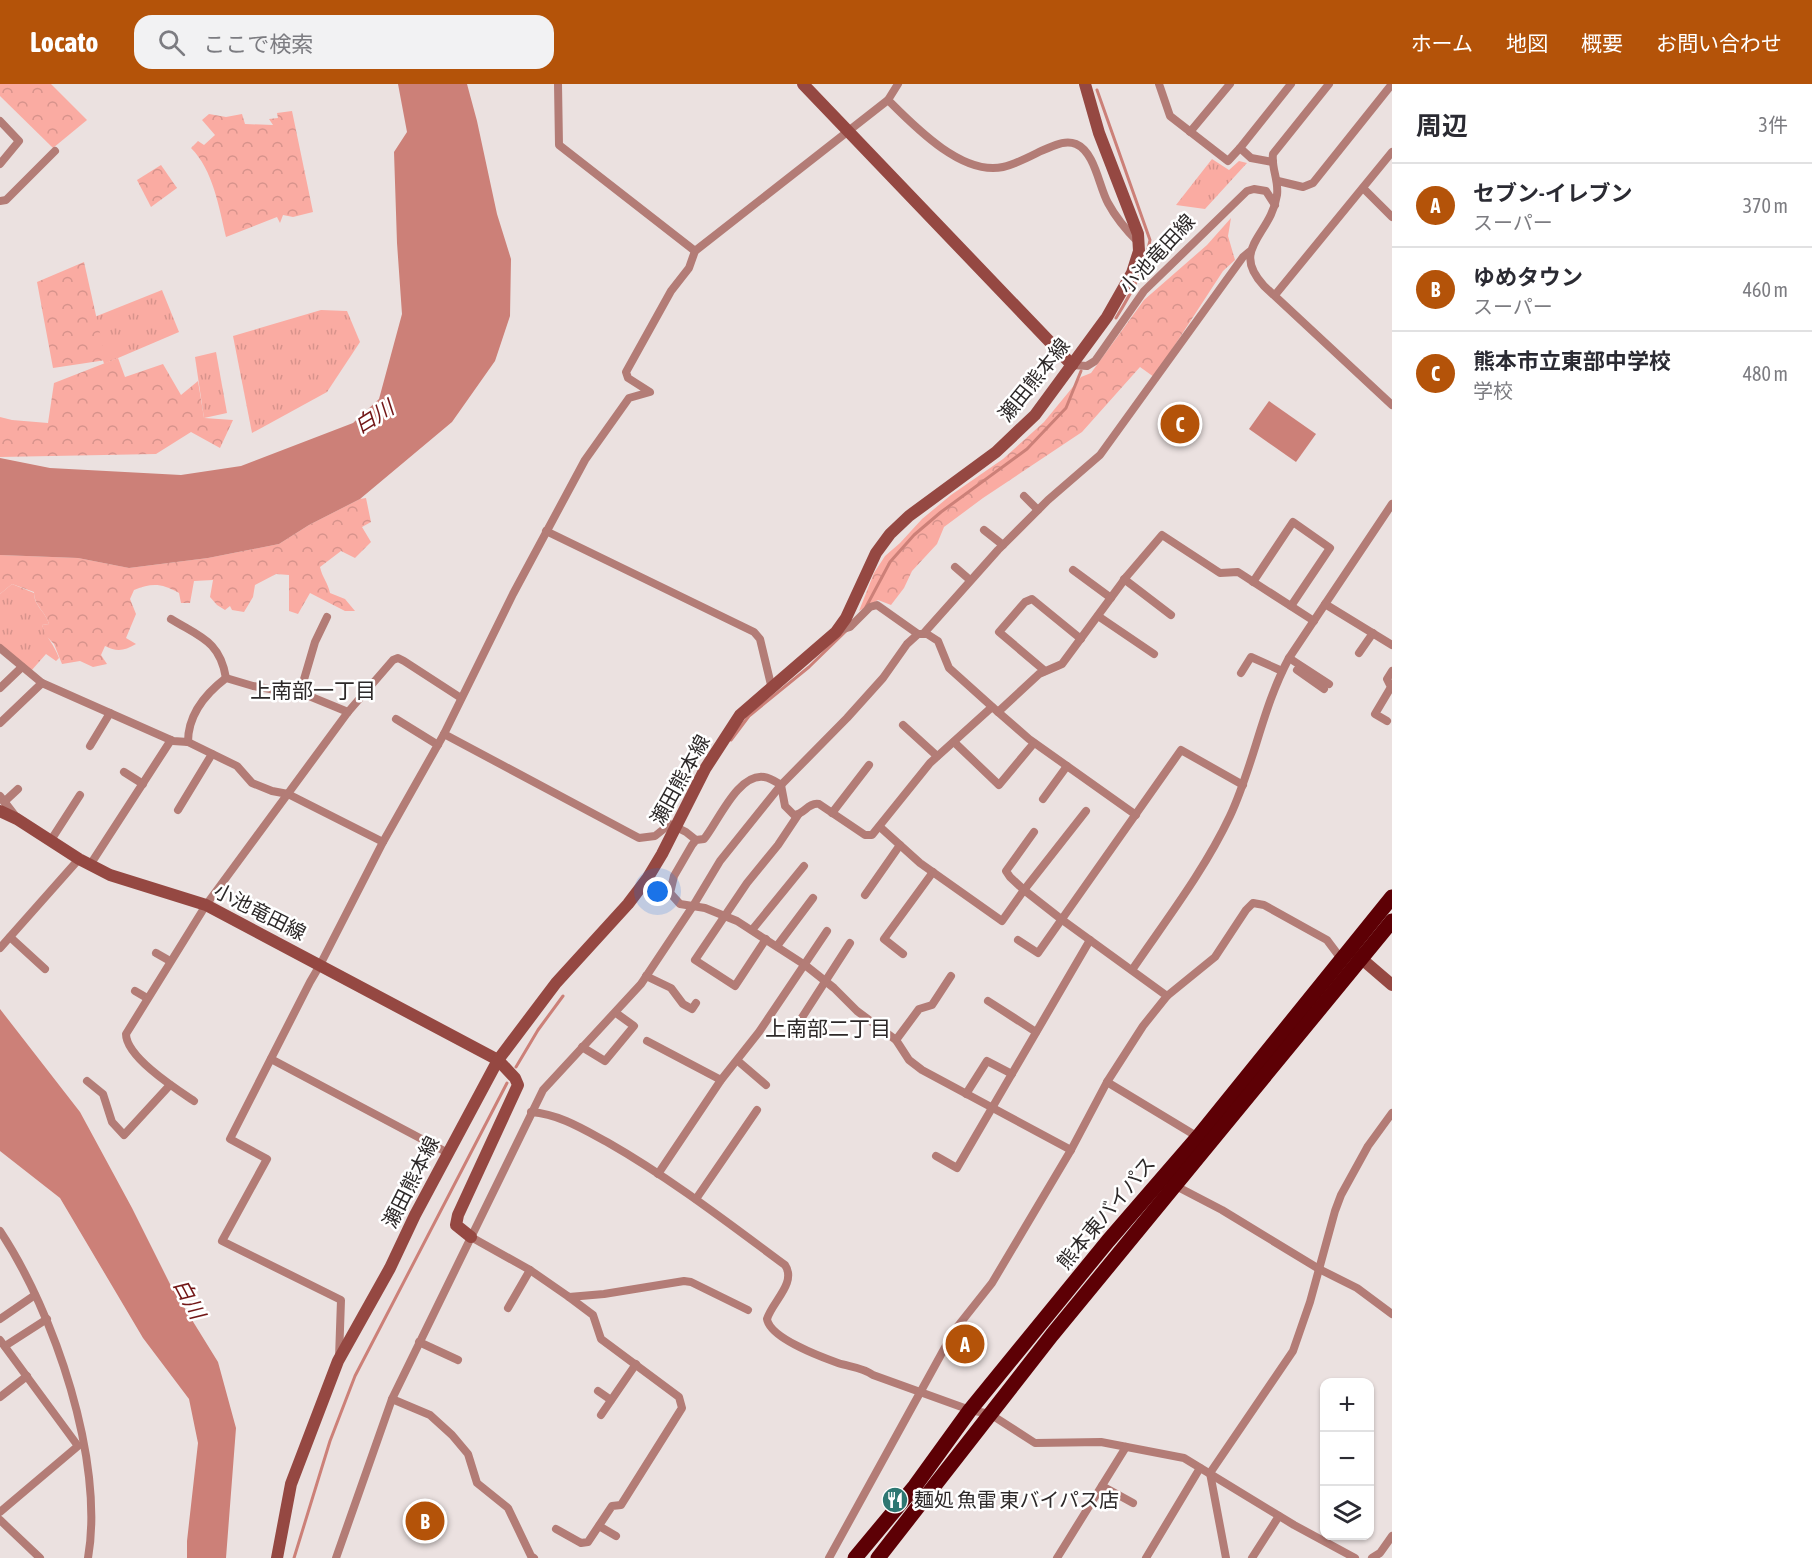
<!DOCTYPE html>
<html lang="ja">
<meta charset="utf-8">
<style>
:root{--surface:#fff;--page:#f2f2f3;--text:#2b2b33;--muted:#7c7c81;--line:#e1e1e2;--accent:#b45309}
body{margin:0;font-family:"Asap Condensed","Noto Sans JP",sans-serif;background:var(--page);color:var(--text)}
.controls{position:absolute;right:18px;bottom:18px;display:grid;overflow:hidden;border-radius:12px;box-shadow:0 2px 4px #0004}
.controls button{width:54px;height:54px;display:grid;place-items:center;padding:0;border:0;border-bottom:2px solid var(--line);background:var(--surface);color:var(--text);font:30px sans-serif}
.you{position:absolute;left:658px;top:808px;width:21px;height:21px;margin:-15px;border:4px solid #fff;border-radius:50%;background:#1a73e8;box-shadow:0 0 0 9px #1a73e833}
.badge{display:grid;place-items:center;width:39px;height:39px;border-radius:50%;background:var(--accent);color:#fff;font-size:20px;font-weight:700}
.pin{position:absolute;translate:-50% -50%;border:3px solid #fff;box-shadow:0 2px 6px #0006}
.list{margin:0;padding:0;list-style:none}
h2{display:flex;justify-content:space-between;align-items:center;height:78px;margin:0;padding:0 24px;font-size:26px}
h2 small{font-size:20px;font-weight:400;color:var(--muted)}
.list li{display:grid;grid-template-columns:39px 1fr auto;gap:18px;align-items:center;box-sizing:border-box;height:84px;padding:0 24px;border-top:2px solid var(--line)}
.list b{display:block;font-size:22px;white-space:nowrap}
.list p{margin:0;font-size:20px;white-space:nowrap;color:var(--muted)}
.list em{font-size:20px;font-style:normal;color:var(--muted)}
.icon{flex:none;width:33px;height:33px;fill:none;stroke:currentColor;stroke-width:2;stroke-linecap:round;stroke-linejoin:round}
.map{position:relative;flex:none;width:1392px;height:1474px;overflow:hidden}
header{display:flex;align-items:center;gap:36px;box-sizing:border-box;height:84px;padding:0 30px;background:var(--accent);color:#fff}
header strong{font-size:28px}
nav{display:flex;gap:33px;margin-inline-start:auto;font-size:21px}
.search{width:420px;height:54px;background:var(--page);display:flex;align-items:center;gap:15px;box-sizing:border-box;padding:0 21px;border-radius:18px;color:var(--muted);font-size:22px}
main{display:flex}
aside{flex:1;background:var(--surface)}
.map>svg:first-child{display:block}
</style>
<header>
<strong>Locato</strong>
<div class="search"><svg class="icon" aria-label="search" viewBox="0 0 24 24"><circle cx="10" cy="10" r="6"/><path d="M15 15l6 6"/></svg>ここで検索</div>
<nav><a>ホーム</a><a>地図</a><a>概要</a><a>お問い合わせ</a></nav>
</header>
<main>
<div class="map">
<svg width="1392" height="1474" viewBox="0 0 1392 1474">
<defs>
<pattern id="grass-tufts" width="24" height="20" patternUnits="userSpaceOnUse" patternTransform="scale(1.5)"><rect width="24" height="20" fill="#faaba2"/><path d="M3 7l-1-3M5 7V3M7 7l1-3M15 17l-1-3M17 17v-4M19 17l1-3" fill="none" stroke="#d7938c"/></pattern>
<pattern id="forest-crowns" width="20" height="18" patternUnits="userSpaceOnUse" patternTransform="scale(1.5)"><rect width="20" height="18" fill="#faaba2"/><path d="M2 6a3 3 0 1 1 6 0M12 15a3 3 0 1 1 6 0" fill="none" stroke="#d7938c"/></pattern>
</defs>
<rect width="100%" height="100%" fill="#ebe1e0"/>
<g fill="url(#grass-tufts)">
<path d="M1212 75 1229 86 1239 77 1247 79 1205 125 1176 121Z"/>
<path d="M162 206 179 248 104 280 92 234Z"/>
<path d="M321 226 347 227 360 258 327 308 252 349 233 252Z"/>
<path d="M216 268 227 329 204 334 195 273Z"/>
<path d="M12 500 34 509C34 522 46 528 49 540L42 541C47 555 54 560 59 574L56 577 46 570 31 587 0 562V510Z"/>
</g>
<g fill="url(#forest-crowns)">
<path d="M0 0H51L87 36 53 64 0 12Z"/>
<path d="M292 27 313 128 293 133 283 131 280 139 277 133 226 153C219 123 213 86 191 64L198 57 204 61 215 51 202 36 209 30 226 33 242 30 245 40 273 41 269 35 278 34 277 29Z"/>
<path d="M161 81 177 104 151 123 137 96Z"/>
<path d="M1231 134 1228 152 1235 176 1223 187 1154 293 1140 283 1082 348 983 414 944 443 937 460 912 487 904 504 891 521 878 516 859 527 874 489 885 472 900 459 922 435 951 411 1003 375 1044 338 1081 293 1091 289 1144 216 1207 161Z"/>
<path d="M84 178 106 276 53 284 37 198Z"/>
<path d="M118 274 125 293 163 280 181 311 198 297 204 334 233 336 220 364 191 348 156 370 0 373V333L12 336 48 339 54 299Z"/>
<path d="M366 414 371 438 362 443 371 458 355 474 341 467 320 483C322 493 328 499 330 509L345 515 355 527H345L310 509 298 530 289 527V491L276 490 255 501 253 513 244 528 232 526 230 522 225 526 217 521 210 513 213 496 194 497 190 519H181L179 509C161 499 152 499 134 506L130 515 136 530 126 554 136 560C124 567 117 568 105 562L101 571 107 580 93 583 80 577 62 580 54 560 46 552 42 541 49 540C46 528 34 522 34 508L12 500 0 510V471L78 474 129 484 208 474 279 460 309 441 360 415Z"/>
</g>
<g fill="#cc8078">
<path d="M398 0H467L477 37 497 130 511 175 510 232 495 277 452 338 360 415 309 441 279 460 208 474 129 484 78 474 0 471V374L50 384 181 391 241 382 353 339 379 315 402 230 397 159 394 68 407 48Z"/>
<path d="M1269 317 1316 350 1296 378 1249 345Z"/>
<path d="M0 925 80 1028 132 1124 171 1202 218 1278 236 1344 226 1474H187V1457L198 1359 189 1315 143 1254 60 1114 0 1067Z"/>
</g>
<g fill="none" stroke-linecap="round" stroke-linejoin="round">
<g stroke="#cc8078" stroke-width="3">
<path d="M1097 6 1150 156C1144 186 1132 208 1116 234"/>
<path d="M866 523 890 478 914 451 941 428 1027 365 1066 324 1081 287"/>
<path d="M731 656 749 632 809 583 847 546"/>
<path d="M516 983 538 946 563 912"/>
<path d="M294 1474 330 1357 355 1292 507 999"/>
</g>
<g stroke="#b37c76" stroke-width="8">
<path d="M558 0 559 61 695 167"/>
<path d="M1159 0 1170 32 1228 77 1240 64 1251 74 1273 78"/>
<path d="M1329 0 1273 70C1271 84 1279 96 1277 111 1271 152 1229 164 1264 202L1392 321"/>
<path d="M888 16C914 42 962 92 1003 83 1016 80 1029 73 1041 67 1052 63 1064 55 1076 60 1095 68 1099 103 1108 119 1116 134 1127 147 1139 159"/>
<path d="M0 37 19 57 0 80"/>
<path d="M1190 48 1230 0"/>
<path d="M1240 64 1291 0"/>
<path d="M1278 97 1303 103 1313 99 1392 0"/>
<path d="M1363 104 1392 133"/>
<path d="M0 117 6 116 55 67"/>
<path d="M1275 211 1392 68"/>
<path d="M1072 281 1087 282 1095 277 1144 207 1247 107 1254 105 1266 107 1275 121"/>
<path d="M1024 412 1038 426"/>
<path d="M984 446 1003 461"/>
<path d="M546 447 754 548 760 555 772 605"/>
<path d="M955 483 970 496"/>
<path d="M1073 486 1111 514"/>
<path d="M1124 495 1171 531"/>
<path d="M1253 498 1293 438 1330 464 1291 522"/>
<path d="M1325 520 1392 561"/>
<path d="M1098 532 1154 570"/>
<path d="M171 535C200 553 220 557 226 594"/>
<path d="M837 547 850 543 870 523 877 521 918 550"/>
<path d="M924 549 998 466 1048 416 1100 371 1243 173 1249 168"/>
<path d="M0 564 42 599"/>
<path d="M1359 569 1373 549"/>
<path d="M1289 574 1329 600"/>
<path d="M1297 586 1324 605"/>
<path d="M1045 587 999 548 1025 518 1032 515 1081 555"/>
<path d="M1241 589 1251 573 1282 587"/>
<path d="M0 604 22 583"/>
<path d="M300 609 315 558 327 533"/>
<path d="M992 623 930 679 872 751H865L819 720C808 718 804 731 794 731L785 722 781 701C776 698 771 694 764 693 738 689 718 738 704 755L696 756 692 761 674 792 670 809 680 820 705 824 737 837 805 881 834 904 857 927 896 956 909 976 922 986 1071 1066"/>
<path d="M998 628 1029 655 1136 731"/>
<path d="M396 635 438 661"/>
<path d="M1387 637 1375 630 1391 603 1387 595 1392 587"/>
<path d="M0 639 42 599 173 657 188 658 237 682 252 699 272 707 288 710 383 758"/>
<path d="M903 641 937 672"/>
<path d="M444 650 639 754 655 752 670 740 686 748 696 756"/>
<path d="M188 658C188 631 205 610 226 594L253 602 309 612 348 628"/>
<path d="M954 658 999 701 1034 659"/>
<path d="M90 662 110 629"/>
<path d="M124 688 143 700"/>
<path d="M0 712 17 734"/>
<path d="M1043 715 1067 682"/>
<path d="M4 718 18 705"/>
<path d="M178 726 212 670"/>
<path d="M832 729 869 681"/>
<path d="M1034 748 1006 787 1010 793 1024 806 1086 727"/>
<path d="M51 756 80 711"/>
<path d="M90 781 171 656"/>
<path d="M865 811 900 761"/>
<path d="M752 846 804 782"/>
<path d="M10 853 45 885"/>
<path d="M766 855 735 902 695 876 747 799 778 761 798 731"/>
<path d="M1018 856 1038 869 1181 666 1243 701"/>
<path d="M777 862 813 814"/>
<path d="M0 864 79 775"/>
<path d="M156 869 170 877"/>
<path d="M903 870 884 855 933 788"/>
<path d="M1132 886C1166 836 1204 787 1230 732 1254 681 1262 624 1289 574L1392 420"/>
<path d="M646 892 671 904 683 920 692 925 696 919"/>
<path d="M135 907 147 914"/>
<path d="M1167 912 1215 873 1246 826 1253 819 1264 821 1327 856 1342 876"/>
<path d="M988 917 1036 948"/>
<path d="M792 949 850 859"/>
<path d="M896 956 919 925 932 921 951 892"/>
<path d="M647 957 721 996"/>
<path d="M582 963 605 977 634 942 616 929"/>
<path d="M271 975 448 1069"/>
<path d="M738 977 766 1001"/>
<path d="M87 997 103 1010 112 1038 124 1051 170 1001"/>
<path d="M1107 998 1198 1053"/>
<path d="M966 1010 987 977 1012 990"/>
<path d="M194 1017C176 1005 126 973 126 950L206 821 348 628 393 576 398 574 404 577 461 614"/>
<path d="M531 1028C559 1030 583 1045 607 1058 670 1094 727 1138 785 1181 797 1199 772 1218 767 1235 770 1254 821 1273 838 1279 850 1283 862 1283 873 1291L970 1326 990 1330 1035 1359 1101 1358 1184 1374 1294 1441 1355 1474"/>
<path d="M936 1072 957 1084 1090 856"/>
<path d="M658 1090 721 996 759 948 827 847"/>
<path d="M1174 1101 1222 1126 1319 1185 1357 1204 1392 1230"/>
<path d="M696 1115 757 1026"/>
<path d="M0 1147C54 1228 105 1377 88 1474"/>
<path d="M471 1153 530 1186 569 1213 604 1210 684 1197 691 1198 748 1226"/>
<path d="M508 1224 530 1186"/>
<path d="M0 1235 35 1211"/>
<path d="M0 1256 78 1362 0 1428"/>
<path d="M419 1258 458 1276"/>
<path d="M5 1262 47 1235"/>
<path d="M339 1274 341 1216 222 1157 267 1075 230 1055 310 898 320 881 383 758 444 650 513 510 585 376 629 314 650 308 628 294 626 288 671 207 689 184 695 167 888 16 898 0"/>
<path d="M598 1307 611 1316"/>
<path d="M0 1313 27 1292"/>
<path d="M392 1315 430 1331 452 1351 468 1370 477 1399 508 1424 531 1472 534 1474"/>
<path d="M601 1331 636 1280"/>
<path d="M1102 1402 1133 1419"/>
<path d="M0 1436 40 1474"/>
<path d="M599 1442 616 1452"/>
<path d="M556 1445 581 1459 588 1458 612 1422 621 1421 682 1324 679 1313 601 1255 593 1231 569 1213"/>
<path d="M336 1474 392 1315 543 1006 641 900 693 822 720 777 781 701 847 634 883 594 907 560 918 550H927L938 557 949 584 998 628 1039 590 1062 580 1127 492 1162 451 1220 489 1238 488 1314 537"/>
<path d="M829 1474 954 1247 992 1199 1071 1066 1107 998 1143 942 1167 912 1061 835 1024 806 1002 837 920 779 880 743"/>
<path d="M1057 1474 1126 1363"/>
<path d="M1146 1474 1200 1384"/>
<path d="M1226 1474 1210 1389 1293 1267 1310 1218 1335 1127 1341 1111 1368 1062 1392 1029"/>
<path d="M1252 1474 1279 1432"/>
<path d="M1372 1474 1380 1469 1392 1452"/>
</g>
<g stroke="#954842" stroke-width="12">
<path d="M803 0 1072 281"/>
<path d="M0 727 17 735 79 775 110 791 206 821 498 976 515 994 518 1001 458 1131 456 1141 471 1153"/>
<path d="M1356 870 1392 901"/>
<path d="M277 1474 291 1400 338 1277 390 1184 415 1131 498 976 556 899 628 820 647 795 662 770 705 685 740 631 836 548 846 534 876 469 890 450 909 432 996 368 1035 331 1107 233 1132 189 1139 167 1138 150 1099 49 1085 0"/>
</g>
<g stroke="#5d0005" stroke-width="15">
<path d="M855 1474 915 1402 970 1326 1108 1157 1198 1053 1392 813"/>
<path d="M878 1474 1052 1251 1392 837"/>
</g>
</g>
<defs>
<g id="restaurant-disc" transform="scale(1.35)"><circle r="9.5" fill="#2e7772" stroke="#fff"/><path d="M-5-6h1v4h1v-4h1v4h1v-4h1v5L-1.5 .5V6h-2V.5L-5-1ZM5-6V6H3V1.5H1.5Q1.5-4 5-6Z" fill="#fff"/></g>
</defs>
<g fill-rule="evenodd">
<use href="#restaurant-disc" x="895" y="1416"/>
</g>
<g text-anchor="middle" stroke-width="5" stroke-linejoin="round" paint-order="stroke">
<g font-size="20" fill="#2d2929" stroke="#fff">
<text transform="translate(1157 170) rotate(-47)" y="7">小池竜田線</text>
<text transform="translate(1034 296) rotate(-51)" y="7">瀬田熊本線</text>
<text transform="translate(680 696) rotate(-61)" y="7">瀬田熊本線</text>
<text transform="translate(260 828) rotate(27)" y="7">小池竜田線</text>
<text transform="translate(411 1098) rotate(-63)" y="7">瀬田熊本線</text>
<text transform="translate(1106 1129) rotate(-50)" y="7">熊本東バイパス</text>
</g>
<g font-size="20" fill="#2d2929" stroke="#fff" text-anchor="start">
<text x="914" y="1423">麺処 魚雷 東バイパス店</text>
</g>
<g font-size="21" font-style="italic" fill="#721717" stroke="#fff">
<text transform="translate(374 333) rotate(-32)" y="7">白川</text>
<text transform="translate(189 1215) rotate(62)" y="7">白川</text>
</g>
<g font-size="21" fill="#2d2929" stroke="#fff">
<text x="313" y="614">上南部一丁目</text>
<text x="828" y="952">上南部二丁目</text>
</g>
</g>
</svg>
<div class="controls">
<button>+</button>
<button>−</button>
<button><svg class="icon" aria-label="layers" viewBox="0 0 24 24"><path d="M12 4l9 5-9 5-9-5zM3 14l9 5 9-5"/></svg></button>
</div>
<div class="you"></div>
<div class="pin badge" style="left:965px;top:1260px">A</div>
<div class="pin badge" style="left:425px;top:1437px">B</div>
<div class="pin badge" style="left:1180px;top:340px">C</div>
</div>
<aside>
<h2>周辺<small>3件</small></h2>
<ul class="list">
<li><span class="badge">A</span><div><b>セブン-イレブン</b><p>スーパー</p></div><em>370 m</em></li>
<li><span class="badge">B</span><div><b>ゆめタウン</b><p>スーパー</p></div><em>460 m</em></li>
<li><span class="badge">C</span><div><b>熊本市立東部中学校</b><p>学校</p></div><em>480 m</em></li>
</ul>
</aside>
</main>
